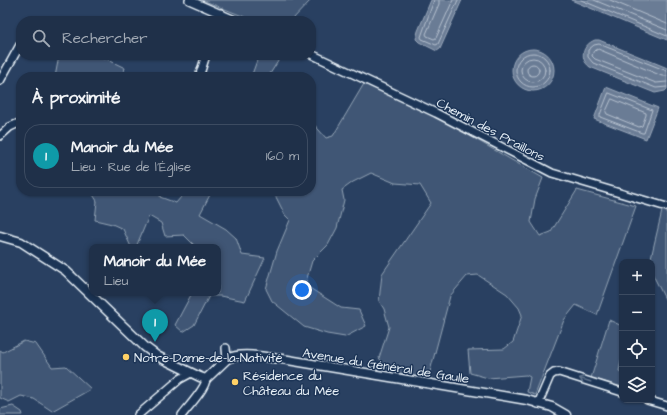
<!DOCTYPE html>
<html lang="fr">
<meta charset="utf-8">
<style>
:root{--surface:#1f3049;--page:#273850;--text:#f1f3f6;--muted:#a1a9b4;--line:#3c4b61;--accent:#ea580c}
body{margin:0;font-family:"Architects Daughter",sans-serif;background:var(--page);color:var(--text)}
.controls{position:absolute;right:12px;bottom:12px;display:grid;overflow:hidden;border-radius:8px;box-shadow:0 1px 3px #0004}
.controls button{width:36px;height:36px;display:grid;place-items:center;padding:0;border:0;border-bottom:1px solid var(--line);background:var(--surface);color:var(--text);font:20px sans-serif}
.you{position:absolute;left:302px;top:290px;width:14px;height:14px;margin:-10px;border:3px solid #fff;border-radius:50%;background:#1a73e8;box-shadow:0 0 0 6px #1a73e833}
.badge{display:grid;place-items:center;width:26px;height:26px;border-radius:50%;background:var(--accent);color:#fff;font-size:13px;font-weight:700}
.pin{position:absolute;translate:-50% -33px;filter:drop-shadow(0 1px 2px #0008)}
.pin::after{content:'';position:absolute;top:21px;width:14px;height:12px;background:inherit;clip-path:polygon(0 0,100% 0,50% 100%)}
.popup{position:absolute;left:89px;top:244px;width:132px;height:52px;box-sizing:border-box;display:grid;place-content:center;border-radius:8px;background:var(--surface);filter:drop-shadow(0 1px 3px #0005);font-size:13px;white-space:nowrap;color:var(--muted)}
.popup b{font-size:15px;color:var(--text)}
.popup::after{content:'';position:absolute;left:50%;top:100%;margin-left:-8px;border:8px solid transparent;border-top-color:var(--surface)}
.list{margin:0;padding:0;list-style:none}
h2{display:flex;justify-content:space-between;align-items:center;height:52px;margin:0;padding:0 16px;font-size:17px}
h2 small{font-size:13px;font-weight:400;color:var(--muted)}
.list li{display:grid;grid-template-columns:26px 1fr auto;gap:12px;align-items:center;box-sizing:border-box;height:64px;margin:0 8px 8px;padding:0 8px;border:1px solid var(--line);border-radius:16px}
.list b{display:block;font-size:15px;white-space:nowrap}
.list p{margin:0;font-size:13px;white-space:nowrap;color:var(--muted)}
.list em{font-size:13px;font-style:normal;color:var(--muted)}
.icon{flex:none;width:22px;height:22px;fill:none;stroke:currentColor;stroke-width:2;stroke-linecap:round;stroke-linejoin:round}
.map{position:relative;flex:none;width:667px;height:415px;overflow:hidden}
.search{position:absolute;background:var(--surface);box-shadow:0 1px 3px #0004;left:16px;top:16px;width:300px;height:44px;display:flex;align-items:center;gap:10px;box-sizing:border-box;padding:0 14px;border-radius:16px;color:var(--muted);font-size:15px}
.panel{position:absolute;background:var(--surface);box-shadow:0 1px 3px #0004;left:16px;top:72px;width:300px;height:124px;border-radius:16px}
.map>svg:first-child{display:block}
</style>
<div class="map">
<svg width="667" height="415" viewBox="0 0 667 415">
<rect width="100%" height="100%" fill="#294061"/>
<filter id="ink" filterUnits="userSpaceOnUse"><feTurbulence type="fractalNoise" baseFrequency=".025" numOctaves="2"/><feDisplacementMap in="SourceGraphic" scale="8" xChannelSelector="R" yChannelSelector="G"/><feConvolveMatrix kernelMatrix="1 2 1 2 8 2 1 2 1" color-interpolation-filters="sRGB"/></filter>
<g filter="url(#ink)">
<g fill="#415774" stroke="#94a4b6">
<path d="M202 0H311L291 21H255Z"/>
<path d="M62 55H98L125 68 122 77H55L58 61Z"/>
<path d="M259 55H282L268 77H251Z"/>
<path d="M365 82 423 109 543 178 535 199 531 222 540 236 551 232 577 190 636 206 597 315 576 305 564 320 535 395 527 392 530 377 526 375 488 378 470 373 468 350 504 349 513 342 522 315 519 308 507 294 478 275 467 276 450 296 428 379 390 371 379 358 389 327 384 309 379 301 382 274 431 203 420 185 395 183 371 173 353 182 342 190 344 200 337 228 328 245 312 261 305 285 341 308 359 310 366 326 345 337 327 334 304 327 272 301 266 289 277 251 290 220 285 215 273 191H311V121L326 138 333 136Z"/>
<path d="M85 191H162L160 197 176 203 186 191H212L200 214 226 229 236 238 242 255 265 258 245 301 220 296H209L194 325 183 332 175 325 192 293H218V247H196L184 235 165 236 161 223 149 216 136 247H131L123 229 112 224 95 220 97 201 92 193Z"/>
<path d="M667 207V303L652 273V262H650L662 211Z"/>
<path d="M609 320 622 326V356L619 371 622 372V387L591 378Z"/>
<path d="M24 341 36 344 52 367 66 366 91 389 52 411 34 399 21 396 9 402 0 398V350L3 352Z"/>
<path d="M13 406 22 412 23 415H0V409Z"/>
</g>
<g fill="#6b7c95" stroke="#9dabbd">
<path d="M431 0H462L440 49 437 51 419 42 416 39 418 31Z"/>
<path d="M571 0H667V40Z"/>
<path d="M595 40H599L665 67 667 68V89L665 91 655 93 590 67C579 59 582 45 595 40Z"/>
<circle cx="533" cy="70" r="21"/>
<path d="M606 87 658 108 646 139 594 119Z"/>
</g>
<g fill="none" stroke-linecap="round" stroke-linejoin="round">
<g stroke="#b6c2d0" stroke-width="1">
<path d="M434 0 421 37 422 39 436 45 438 44 458 0"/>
<path d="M439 0V4L426 34 427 36 434 39 436 38 453 0"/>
<path d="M581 0 667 36"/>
<path d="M594 0 667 30"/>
<path d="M610 0 667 24"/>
<circle cx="533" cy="70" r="17"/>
<circle cx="533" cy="70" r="12"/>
<circle cx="533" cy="70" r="6"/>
<path d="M667 71 599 44 594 45 588 50V57L593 63 656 88 667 87"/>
<path d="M667 76H662L598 49 593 52 592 56 595 59 656 83 667 82"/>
<path d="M609 93 652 110 644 133H642L600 117V115Z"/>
<path d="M612 99 646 113V115L642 126 639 127 607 114 606 112Z"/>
</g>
<g stroke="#e8f1f8" stroke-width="10">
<g id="minor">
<path d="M189 0 237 21"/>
<path d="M218 21 221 13"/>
<path d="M311 54 436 113 552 173 667 207"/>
<path d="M204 77 200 74 206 55"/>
<path d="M0 81 20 45"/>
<path d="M0 136 10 127 21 122"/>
<path d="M226 348 227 359"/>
<path d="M647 400 667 406"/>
<path d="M538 404 550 376 554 373 559 372 622 392"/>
<path d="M138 415 180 379 191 373"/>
<path d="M182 415C188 407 206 388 206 379"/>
</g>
</g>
<g stroke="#e8f1f8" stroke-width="11">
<path id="tertiary" d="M0 236 21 242 66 271 145 347 157 356 200 377 206 379 227 359C243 351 265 358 282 359L527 400 552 407 566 415"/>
</g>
<use href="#minor" stroke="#1d3557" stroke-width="7"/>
<use href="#tertiary" stroke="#1d3557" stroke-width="8"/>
</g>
<defs><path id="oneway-shaft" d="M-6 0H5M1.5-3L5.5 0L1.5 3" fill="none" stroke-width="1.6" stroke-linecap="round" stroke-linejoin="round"/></defs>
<use stroke="#64778f" href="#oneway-shaft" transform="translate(585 380) rotate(-162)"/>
</g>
<g fill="#ffd166" stroke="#1d3557" stroke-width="1.5">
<circle cx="126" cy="357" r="4"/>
<circle cx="235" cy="382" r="4"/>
</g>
<g text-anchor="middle" stroke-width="3" stroke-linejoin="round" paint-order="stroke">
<g font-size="13" fill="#e8f1f8" stroke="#1d3557">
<text transform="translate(491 129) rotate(28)" y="5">Chemin des Praillons</text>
<text transform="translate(386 365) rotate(9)" y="5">Avenue du Général de Gaulle</text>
</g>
<g font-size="13" fill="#e8f1f8" stroke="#1d3557" text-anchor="start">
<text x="134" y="362">Notre-Dame-de-la-Nativité</text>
<text x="243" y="380">Résidence du<tspan x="243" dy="15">Château du Mée</tspan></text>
</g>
</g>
</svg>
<div class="controls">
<button>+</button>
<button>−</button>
<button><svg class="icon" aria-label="locate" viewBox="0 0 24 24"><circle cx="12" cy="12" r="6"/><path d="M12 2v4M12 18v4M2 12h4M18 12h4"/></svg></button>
<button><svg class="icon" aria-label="layers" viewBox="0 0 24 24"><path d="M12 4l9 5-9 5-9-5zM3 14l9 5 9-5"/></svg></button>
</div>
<div class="you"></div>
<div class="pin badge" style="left:155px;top:342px;background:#0f9aa8">1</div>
<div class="popup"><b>Manoir du Mée</b>Lieu</div>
<div class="search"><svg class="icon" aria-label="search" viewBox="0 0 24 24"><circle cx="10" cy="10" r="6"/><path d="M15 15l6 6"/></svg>Rechercher</div>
<section class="panel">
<h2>À proximité<small></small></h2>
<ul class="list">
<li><span class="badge" style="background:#0f9aa8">1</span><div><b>Manoir du Mée</b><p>Lieu · Rue de l'Église</p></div><em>160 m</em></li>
</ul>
</section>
</div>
